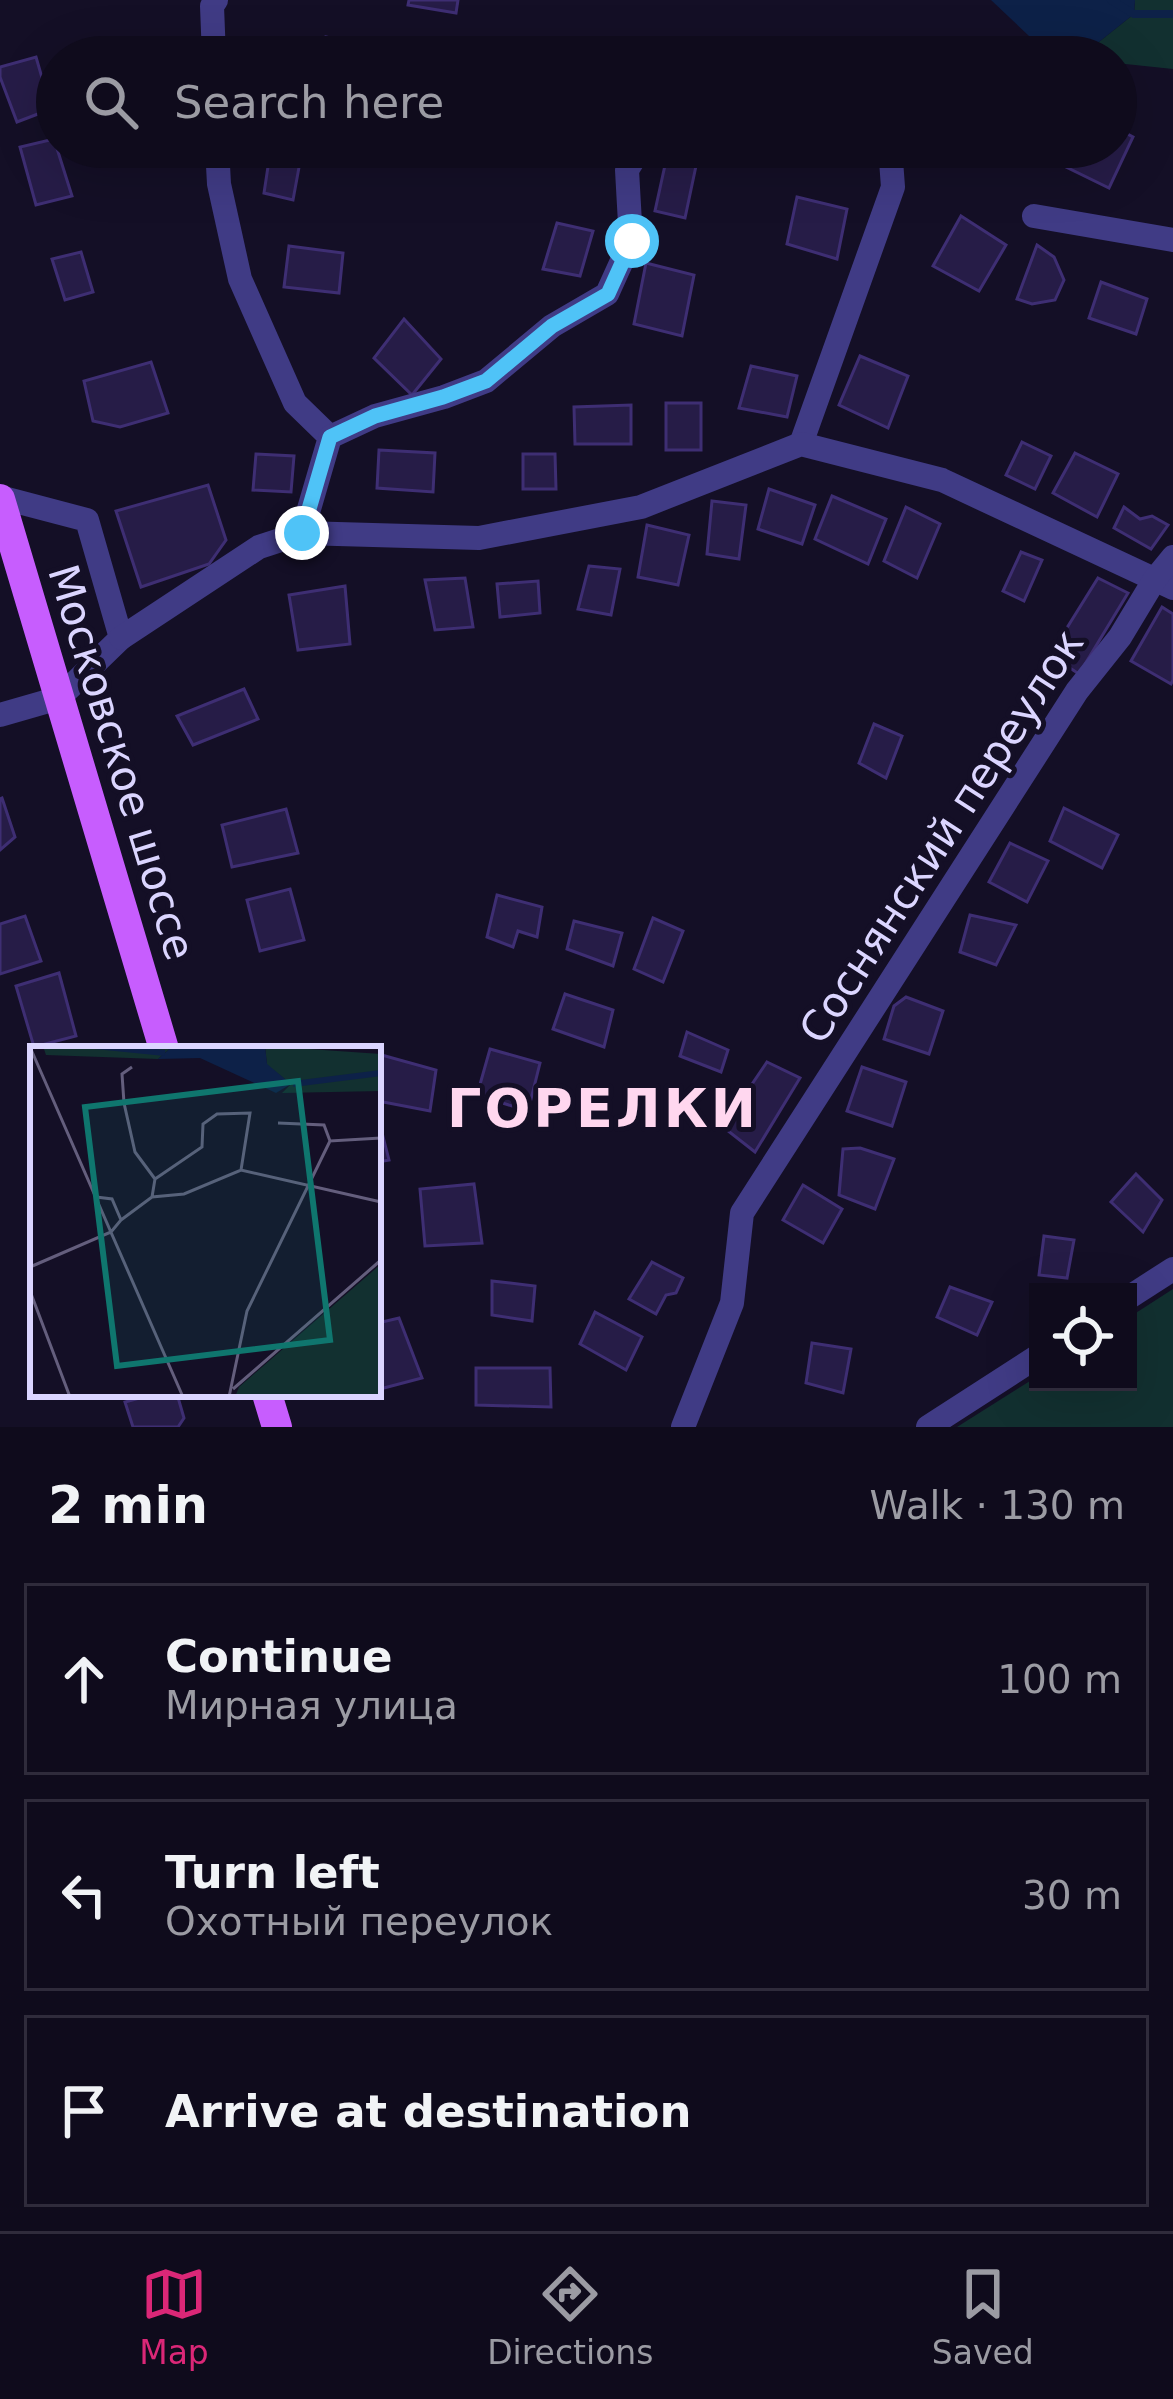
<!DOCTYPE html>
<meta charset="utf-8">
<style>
:root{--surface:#0f0b1c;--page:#181425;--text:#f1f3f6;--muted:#9b9ba3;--line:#2f2b3b;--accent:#db2777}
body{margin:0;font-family:"DejaVu Sans",sans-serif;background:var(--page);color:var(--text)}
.controls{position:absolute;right:36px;bottom:36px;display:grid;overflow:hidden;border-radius:0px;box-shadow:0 12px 48px #0002}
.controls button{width:108px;height:108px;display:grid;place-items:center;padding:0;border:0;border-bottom:3px solid var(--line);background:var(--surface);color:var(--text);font:60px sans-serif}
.stop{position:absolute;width:36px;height:36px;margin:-27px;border:9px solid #4fc3f7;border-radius:50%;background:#fff}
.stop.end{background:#4fc3f7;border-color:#fff;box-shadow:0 3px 12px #0008}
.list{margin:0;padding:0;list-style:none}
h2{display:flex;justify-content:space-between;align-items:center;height:156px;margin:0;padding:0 48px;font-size:51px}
h2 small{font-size:39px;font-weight:400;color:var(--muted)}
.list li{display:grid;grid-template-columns:78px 1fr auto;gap:36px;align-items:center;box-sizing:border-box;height:192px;margin:0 24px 24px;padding:0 24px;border:3px solid var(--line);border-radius:0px}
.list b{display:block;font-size:45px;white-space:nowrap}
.list p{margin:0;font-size:39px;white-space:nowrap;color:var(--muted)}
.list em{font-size:39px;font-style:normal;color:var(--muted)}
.icon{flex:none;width:66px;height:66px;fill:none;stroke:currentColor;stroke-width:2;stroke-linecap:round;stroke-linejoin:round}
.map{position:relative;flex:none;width:1173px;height:1427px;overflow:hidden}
.search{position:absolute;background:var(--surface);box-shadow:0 12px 48px #0002;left:36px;right:36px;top:36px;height:132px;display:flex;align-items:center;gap:30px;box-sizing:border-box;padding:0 42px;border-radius:66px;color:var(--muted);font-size:45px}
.sheet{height:804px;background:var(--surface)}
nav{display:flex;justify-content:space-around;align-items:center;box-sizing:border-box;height:168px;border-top:3px solid var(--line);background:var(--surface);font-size:33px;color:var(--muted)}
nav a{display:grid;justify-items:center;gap:6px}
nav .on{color:var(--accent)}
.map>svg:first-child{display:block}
</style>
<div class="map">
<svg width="1173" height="1427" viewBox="0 0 1173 1427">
<rect width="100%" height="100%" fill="#140f26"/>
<g fill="#123030">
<path d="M1135 0H1173V69L1116 63V57H1080L1134 14Z"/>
<path d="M1173 1289V1427H957L1038 1376V1382H1128V1318Z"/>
</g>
<path fill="#0d2148" d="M991 0H1135L1134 14 1080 57 1047 53Z"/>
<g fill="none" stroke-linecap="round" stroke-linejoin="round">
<path stroke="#0d2148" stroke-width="8" d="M1111 0 1134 14H1173"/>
</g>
<g fill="#261c47" stroke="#3e2e73" stroke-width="3">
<path d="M409 0H458L456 13 408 5Z"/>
<path d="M326 37 380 49 379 57H324Z"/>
<path d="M36 57 51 109 17 122 0 77V67Z"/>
<path d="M1116 128 1133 137 1109 188 1062 165 1069 147H1116Z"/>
<path d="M54 139 72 196 36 205 20 147Z"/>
<path d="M271 147 302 151 293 200 264 193Z"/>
<path d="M669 147H700L685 218 655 211Z"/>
<path d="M797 197 847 209 837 259 787 244Z"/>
<path d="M961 216 1006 245 979 291 933 266Z"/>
<path d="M557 223 593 231 580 276 543 269Z"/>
<path d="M1037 245 1054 257 1064 280 1055 300 1032 304 1017 299Z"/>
<path d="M289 246 343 253 339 293 284 287Z"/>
<path d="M81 252 93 292 65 300 52 259Z"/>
<path d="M646 263 694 275 682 336 634 324Z"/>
<path d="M1101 282 1147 299 1136 334 1089 318Z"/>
<path d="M404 319 441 359 412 395 374 358Z"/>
<path d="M860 356 908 376 888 428 839 405Z"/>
<path d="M151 362 168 413 120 427 93 421 84 381Z"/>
<path d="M751 366 797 376 787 417 739 408Z"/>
<rect x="666" y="403" width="35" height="47"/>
<path d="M631 405V444H575L574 407Z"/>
<path d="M1022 442 1051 456 1035 489 1006 475Z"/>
<path d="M379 450 435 453 433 492 377 488Z"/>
<path d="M1075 453 1118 474 1097 517 1053 493Z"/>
<path d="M256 454 294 456 291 492 253 490Z"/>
<path d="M523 454H555L556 489H523Z"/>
<path d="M208 485 226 540 209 564 141 587 116 511Z"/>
<path d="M769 489 815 505 802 544 758 529Z"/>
<path d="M832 496 886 519 868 564 815 539Z"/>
<path d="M712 501 746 505 739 559 707 554Z"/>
<path d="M906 507 940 524 917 578 884 561Z"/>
<path d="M1124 507 1140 519 1152 516 1168 525 1151 549 1114 528Z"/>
<path d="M647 525 689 535 678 585 638 577Z"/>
<path d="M1021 552 1042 560 1024 601 1003 591Z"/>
<path d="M589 566 620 569 611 615 578 609Z"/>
<path d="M465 578 473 627 435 630 425 580Z"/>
<path d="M1098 578 1128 593 1079 674 1050 655Z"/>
<path d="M538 581 540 613 500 617 497 584Z"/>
<path d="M345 586 350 644 298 650 289 595Z"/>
<path d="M1162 607 1173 614V680L1171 684 1131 661Z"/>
<path d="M244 689 258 719 193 745 177 716Z"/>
<path d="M874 724 902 736 886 778 859 763Z"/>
<path d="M2 798 15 837 0 850V799Z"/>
<path d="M1064 808 1118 835 1102 868 1050 841Z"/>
<path d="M286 809 298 853 232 867 222 825Z"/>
<path d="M1010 843 1048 861 1027 902 989 882Z"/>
<path d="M290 889 304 940 260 951 247 900Z"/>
<path d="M497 895 542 907 537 937 518 931 513 947 487 937Z"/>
<path d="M970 915 1016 925 996 965 960 952Z"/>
<path d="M25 916 41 961 0 974V924Z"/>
<path d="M653 918 683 931 663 982 634 969Z"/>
<path d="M574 921 622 933 613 966 567 949Z"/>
<path d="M59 973 76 1036 34 1047 16 986Z"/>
<path d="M565 994 613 1010 604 1047 553 1029Z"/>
<path d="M906 997 943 1011 929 1054 884 1039 894 1006Z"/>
<path d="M687 1032 728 1050 721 1072 680 1056Z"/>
<path d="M490 1049 540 1063 528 1111 477 1095Z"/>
<path d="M378 1054 436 1070 430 1111 378 1101Z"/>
<path d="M767 1062 800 1078 755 1152 723 1127Z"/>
<path d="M862 1067 906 1082 892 1126 847 1111Z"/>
<path d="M378 1117 389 1160 378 1162Z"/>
<path d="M860 1148 894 1159 875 1209 839 1195 843 1149Z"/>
<path d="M1136 1174 1162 1200 1143 1232 1111 1202Z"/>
<path d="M474 1184 482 1243 425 1246 420 1189Z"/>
<path d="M803 1185 842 1209 823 1243 783 1220Z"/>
<path d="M1044 1236 1074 1240 1067 1278 1039 1275Z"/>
<path d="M652 1262 683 1278 676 1293 666 1295 656 1314 629 1299Z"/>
<path d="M492 1281 535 1286 532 1321 492 1315Z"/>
<path d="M950 1287 992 1302 977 1335 937 1317Z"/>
<path d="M595 1312 642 1337 626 1370 580 1344Z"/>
<path d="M399 1318 422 1378 380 1389 378 1323Z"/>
<path d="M812 1343 851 1349 843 1393 806 1383Z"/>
<path d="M476 1368H550L551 1407 476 1405Z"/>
<path d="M154 1394H177L184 1418 178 1427H133L125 1402Z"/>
</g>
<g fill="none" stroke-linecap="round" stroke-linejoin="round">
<g stroke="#403b85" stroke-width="24">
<path d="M214 57 212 6 216 0"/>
<path d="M217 147 219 184 240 279 295 403 330 437 302 533"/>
<path d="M1034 216 1173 240"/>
<path d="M330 437 375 416 444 397 486 381 552 326 607 294 631 241 627 170 641 147"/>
<path d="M801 444 893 187 890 147"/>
<path d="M0 497 87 520 121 638 59 698 0 715"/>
<path d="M121 638 259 547 302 533 479 538 641 507 801 444 942 480 1173 588"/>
<path d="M1128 1298 1173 1269"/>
<path d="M683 1427 732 1303 742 1213 1077 691 1120 637 1155 579 1173 557"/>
<path d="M928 1427 1038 1356"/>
</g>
<g stroke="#c75dfe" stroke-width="30">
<path d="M0 499 164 1049"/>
<path d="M267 1394 277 1427"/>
</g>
</g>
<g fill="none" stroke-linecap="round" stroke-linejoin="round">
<path stroke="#4fc3f7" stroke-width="15" d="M302 533 330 437 375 416 443 397 486 381 552 326 608 294 632 241"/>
</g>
<g text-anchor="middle" stroke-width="10" stroke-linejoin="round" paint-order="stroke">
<g font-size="42" fill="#dbd5ff" stroke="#140f26">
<text transform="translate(122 762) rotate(73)" y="15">Московское шоссе</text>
<text transform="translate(941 836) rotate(-57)" y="15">Соснянский переулок</text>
</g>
<g font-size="54" font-weight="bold" letter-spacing="3" fill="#ffd7ef" stroke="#140f26">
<text x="603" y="1127">ГОРЕЛКИ</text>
</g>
</g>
<g transform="translate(30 1046)">
<rect width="351" height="351" fill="#140f26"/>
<path d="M13 0H143L128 13 16 9ZM235 0 351 8V45L252 47 261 38 237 19ZM351 218V351H205L209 341Z" fill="#123030"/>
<path d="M143 0H235L237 18 261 38 246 47 170 12 128 13Z" fill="#0d2148"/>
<path fill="none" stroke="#0d2148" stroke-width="6" d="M65 0 135 7M263 38 351 27"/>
<path fill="none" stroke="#645e7d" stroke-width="3" d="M0 1 153 351M102 21 92 28 94 57 105 106 125 133 122 151M248 77 294 79 300 95 351 92M125 133 172 101 173 78 187 68 220 67 211 124M91 174 122 151 154 148 211 124 351 156M0 221 81 186 91 174 82 153 66 151M0 245 40 351M203 343 351 214M199 351 217 265 300 95"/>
<path fill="#0f766e" fill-opacity="0.15" stroke="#0f766e" stroke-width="6" d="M268 35 300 294 87 320 55 61Z"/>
<rect width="351" height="351" fill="none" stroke="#dbd5ff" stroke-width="6"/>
</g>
</svg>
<div class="controls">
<button><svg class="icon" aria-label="locate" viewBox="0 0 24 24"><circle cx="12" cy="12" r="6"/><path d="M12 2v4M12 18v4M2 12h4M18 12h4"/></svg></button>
</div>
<div class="stop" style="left:632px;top:241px"></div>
<div class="stop end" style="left:302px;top:533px"></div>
<div class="search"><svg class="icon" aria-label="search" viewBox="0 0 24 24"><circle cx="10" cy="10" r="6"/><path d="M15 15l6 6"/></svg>Search here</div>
</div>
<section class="sheet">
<h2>2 min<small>Walk · 130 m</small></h2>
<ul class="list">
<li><svg class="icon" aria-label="ahead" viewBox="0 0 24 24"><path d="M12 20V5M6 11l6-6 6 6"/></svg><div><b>Continue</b><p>Мирная улица</p></div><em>100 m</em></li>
<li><svg class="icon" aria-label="left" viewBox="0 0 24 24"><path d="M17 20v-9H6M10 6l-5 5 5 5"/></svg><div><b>Turn left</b><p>Охотный переулок</p></div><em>30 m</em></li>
<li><svg class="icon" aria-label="arrive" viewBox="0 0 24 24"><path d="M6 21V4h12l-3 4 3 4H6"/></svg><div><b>Arrive at destination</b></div></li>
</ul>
</section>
<nav>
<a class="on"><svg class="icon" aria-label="map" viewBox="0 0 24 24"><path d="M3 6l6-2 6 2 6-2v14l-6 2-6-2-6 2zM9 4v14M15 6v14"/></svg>Map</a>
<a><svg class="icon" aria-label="directions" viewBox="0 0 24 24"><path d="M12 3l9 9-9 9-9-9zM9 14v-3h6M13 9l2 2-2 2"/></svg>Directions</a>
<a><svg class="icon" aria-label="saved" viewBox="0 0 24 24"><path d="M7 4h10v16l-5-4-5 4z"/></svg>Saved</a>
</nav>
